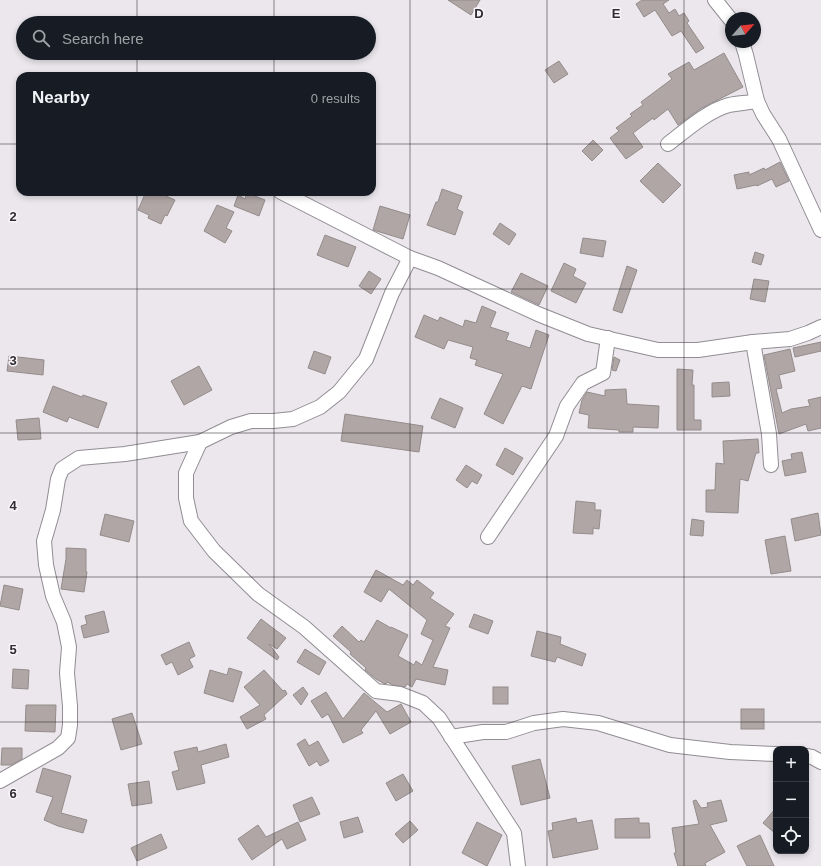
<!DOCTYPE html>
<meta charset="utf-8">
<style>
:root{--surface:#171b24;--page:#20242c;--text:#f1f3f6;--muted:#9ea1a6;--line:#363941}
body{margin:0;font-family:Helvetica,sans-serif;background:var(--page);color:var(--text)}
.controls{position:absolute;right:12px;bottom:12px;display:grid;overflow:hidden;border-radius:8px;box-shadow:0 2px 6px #0003}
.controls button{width:36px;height:36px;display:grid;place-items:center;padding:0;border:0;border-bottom:1px solid var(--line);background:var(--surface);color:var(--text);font:20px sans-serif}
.compass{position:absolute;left:725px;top:12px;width:36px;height:36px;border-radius:50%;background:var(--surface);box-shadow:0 2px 6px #0003;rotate:62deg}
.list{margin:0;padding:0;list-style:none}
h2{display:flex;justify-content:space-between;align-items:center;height:52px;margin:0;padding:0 16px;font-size:17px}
h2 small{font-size:13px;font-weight:400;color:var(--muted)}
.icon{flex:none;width:22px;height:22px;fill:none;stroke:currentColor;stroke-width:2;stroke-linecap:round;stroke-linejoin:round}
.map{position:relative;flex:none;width:821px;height:866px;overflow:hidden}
.search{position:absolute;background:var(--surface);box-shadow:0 2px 6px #0003;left:16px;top:16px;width:360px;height:44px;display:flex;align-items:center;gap:10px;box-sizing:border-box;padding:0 14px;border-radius:22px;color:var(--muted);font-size:15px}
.panel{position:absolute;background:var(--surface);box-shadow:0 2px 6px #0003;left:16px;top:72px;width:360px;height:124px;border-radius:12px}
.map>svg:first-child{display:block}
</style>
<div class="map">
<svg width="821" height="866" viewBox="0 0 821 866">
<rect width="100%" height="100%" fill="#ebe7ed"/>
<g fill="#afa6a5" stroke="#948c8b">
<path d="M448 0H480L471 15Z"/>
<path d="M642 0H669L663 4 669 13 675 9 679 16 684 13 689 21 687 23 704 48 696 53 681 31 672 36 655 10 644 17 636 4Z"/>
<path d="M724 53 743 87 700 109 678 125 668 109 654 120 653 118 633 133 643 147 626 159 610 138 619 131 616 128 632 116 630 114 643 105 641 102 672 79 668 74 689 62 694 70Z"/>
<path d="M559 61 568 74 554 83 545 70Z"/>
<path d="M593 140 603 150 592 161 582 151Z"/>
<path d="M780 162 789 181 776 187 772 179 757 186 756 185 737 189 734 175 749 172V175L764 168 765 170Z"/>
<path d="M658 163 681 185 663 203 640 181Z"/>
<path d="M442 189 462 196 457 209 463 212 455 235 427 225 436 202H438Z"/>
<path d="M146 192H150L158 195 159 193 175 200 167 216 165 215 161 224 148 218 149 215 138 210Z"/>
<path d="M247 193 265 200 259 216 234 206 238 195 245 199Z"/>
<path d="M217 205 234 212 226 228 232 231 225 243 204 231Z"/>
<path d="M380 206 410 215 403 239 373 230Z"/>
<path d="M500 223 516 234 509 245 493 234Z"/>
<path d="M325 235 356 247 348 267 317 255Z"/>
<path d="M583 238 606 241 603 257 580 253Z"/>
<path d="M755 252 764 255 761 265 752 262Z"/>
<path d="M564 263 576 269 573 276 586 283 576 303 551 291Z"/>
<path d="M627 266 637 270 622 313 613 310Z"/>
<path d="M369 271 381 279 371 294 359 286Z"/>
<path d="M521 273 548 286 539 305 511 292Z"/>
<path d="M754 279 769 281 765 302 750 299Z"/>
<path d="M482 306 496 312 490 327 509 333 506 340 530 348 536 330 549 335 531 389 522 386 503 424 484 414 503 374 475 365 477 360 470 358 473 347 448 340 444 349 415 337 424 315 438 321 440 317 463 327 465 320 476 323Z"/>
<path d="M821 342V351L795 357 793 348Z"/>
<path d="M790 349 795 371 779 375 782 388 776 389 782 413 791 409 810 406 808 400 821 397V428L808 431 806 424 779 434 764 355Z"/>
<path d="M314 351 331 357 325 374 308 368Z"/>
<path d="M9 356 44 360 43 375 7 371Z"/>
<path d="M614 357 620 360 616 371 612 370Z"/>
<path d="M199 366 212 390 184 405 171 381Z"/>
<path d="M677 369 693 370 692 385H694V420H701V430H677Z"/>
<path d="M729 382 730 396 712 397V383Z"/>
<path d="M53 386 82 397 83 395 107 403 98 428 69 417 67 422 43 412Z"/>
<path d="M626 389 627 404 659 406 658 428 633 427V432H619V430L588 428 589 415 579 413 582 400 587 392 605 396V390Z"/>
<path d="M440 398 463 408 455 428 431 418Z"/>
<path d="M345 414 423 426 419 452 341 441Z"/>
<path d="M39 418 41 439 18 440 16 420Z"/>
<path d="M758 439 759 453H756L748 481 740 479 738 513 706 512V490H715L716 463 724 464 723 441Z"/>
<path d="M505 448 523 458 513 475 496 465Z"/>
<path d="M802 452 806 472 785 476 782 461 792 459 791 454Z"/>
<path d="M466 465 482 475 477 484 472 481 467 488 456 480Z"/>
<path d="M576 501 595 503V510H601L599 529 593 528V534L573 533Z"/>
<path d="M818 513 821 535 795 541 791 519Z"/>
<path d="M105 514 134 521 129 542 100 535Z"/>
<path d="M692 519 704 521 703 536 690 535Z"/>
<path d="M785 536 791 571 771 574 765 540Z"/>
<path d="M66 548 86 549V572H87L84 592 61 589 66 559Z"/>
<path d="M376 570 403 585 407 580 413 585 417 580 434 593 430 598 454 614 445 626 450 628 433 667 448 670 445 685 416 679 412 687 407 684 405 687 393 685 387 682 386 684 383 683 376 679 365 670 366 668 350 654 351 652 333 636 342 626 359 642 361 640 364 642 377 620 391 628V627L408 635 398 656 414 665 416 661 422 665 433 640 421 634 427 620 389 589 381 602 364 592Z"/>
<path d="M4 585 23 589 19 610 0 606Z"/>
<path d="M104 611 109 632 84 638 81 626 87 624 85 616Z"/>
<path d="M474 614 493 621 488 634 469 627Z"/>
<path d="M261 619 286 638 277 649 269 644 279 657 277 660 247 638Z"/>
<path d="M537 631 561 637 560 644 586 654 582 666 557 657 555 662 531 656Z"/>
<path d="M189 642 195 656 189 659 193 667 178 675 172 662 166 665 161 655Z"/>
<path d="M305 649 326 662 319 675 297 662Z"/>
<path d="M229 668 242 672 233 702 204 693 210 670 227 675Z"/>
<path d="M13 669 29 670 28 689 12 688Z"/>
<path d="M264 670 283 691 285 690 287 694 264 715 266 719 247 729 240 717 260 705 244 687Z"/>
<path d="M303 687 308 694 301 705 293 695Z"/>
<rect x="493" y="687" width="15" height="17"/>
<path d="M326 692 343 719 364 693 387 712 401 704 411 722 390 734 376 711 361 730 363 733 343 743 328 714 322 718 311 701Z"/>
<path d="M26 705H56L55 732 25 731Z"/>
<rect x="741" y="709" width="23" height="20"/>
<path d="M132 713 142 744 121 750 112 719Z"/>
<path d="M305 739 309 746 318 741 329 761 320 766 317 761 309 766 297 744Z"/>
<path d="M226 744 229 757 201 765 205 783 177 790 172 772 179 770 174 752 197 747 198 752Z"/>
<path d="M2 748H22V759L11 765H1Z"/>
<path d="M540 759 550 798 521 805 512 766Z"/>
<path d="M43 768 71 776 61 813 87 820 83 833 58 826 44 820 53 797 36 792Z"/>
<path d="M403 774 413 791 396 801 386 783Z"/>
<path d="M149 781 152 803 132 806 128 784Z"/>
<path d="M312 797 320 814 300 822 293 805Z"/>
<path d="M696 800 701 808 708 807 707 803 721 800 727 821 710 825 725 852 705 863 706 866H678L674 853H676L672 828 699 824 693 801Z"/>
<path d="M776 808V834L763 823Z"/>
<path d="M358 817 363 832 344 838 340 822Z"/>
<path d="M576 818 577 823 592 820 598 849 553 858 548 831 553 830 552 823Z"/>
<path d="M639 818V823H649L650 838H615V819Z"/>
<path d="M410 821 418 830 403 843 395 834Z"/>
<path d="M298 822 306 840 287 849 282 839 252 860 238 839 258 825 266 837Z"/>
<path d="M477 822 502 835 487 866 462 853Z"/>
<path d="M161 834 167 848 137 861 131 848Z"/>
<path d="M760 835 774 866H747L737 846Z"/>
</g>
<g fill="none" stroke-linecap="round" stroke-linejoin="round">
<g stroke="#918d93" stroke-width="16">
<g id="minor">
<path d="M715 0 731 20"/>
<path d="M742 42 746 55 757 101 763 114 779 139 821 230"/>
<path d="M668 144C685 131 707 111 729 105 738 103 747 103 757 101"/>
<path d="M281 192 410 258"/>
<path d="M753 342 769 434 771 465"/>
<path d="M200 442 186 473V498L191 521 214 551 258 594 304 627 376 691 400 694 423 703 439 718 514 833 518 866"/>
<path d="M488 537 556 436 567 406 583 383 603 373 608 338"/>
<path d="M451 737 483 732H506L534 723 563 719 598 723 670 745 730 752 776 754"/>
<path d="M806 756 812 757 821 762"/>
<path d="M0 781 58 748 68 738 70 725V706L67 673 69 647 64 622 53 596 46 565 44 541 53 510 58 479 62 469 79 458 125 454 200 442 231 427 251 421H273L293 419 320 407 339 392 366 359 392 293 410 258 438 268 538 314 588 334 658 350H698L753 342 790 339 808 333 821 327"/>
</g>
</g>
<use href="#minor" stroke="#fff" stroke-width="14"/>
</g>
<path fill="none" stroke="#2f2d30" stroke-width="1" stroke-opacity="0.55" d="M137 0V23M274 0V23M410 0V866M547 0V866M684 0V866M137 53V76M274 53V76M0 144H20M372 144H821M137 192V866M274 192V866M0 289H821M0 433H821M0 577H821M0 722H821"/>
<g font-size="13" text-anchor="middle" font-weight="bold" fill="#2f2d30" stroke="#f8f4fa" stroke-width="3" stroke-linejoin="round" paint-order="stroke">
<text x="479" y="18">D</text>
<text x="616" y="18">E</text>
<text x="13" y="221">2</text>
<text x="13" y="365">3</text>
<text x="13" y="510">4</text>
<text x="13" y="654">5</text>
<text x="13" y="798">6</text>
</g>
</svg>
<div class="controls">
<button>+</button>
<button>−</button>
<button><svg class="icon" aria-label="locate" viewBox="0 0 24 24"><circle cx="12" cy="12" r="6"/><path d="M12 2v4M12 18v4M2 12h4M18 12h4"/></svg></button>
</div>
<svg class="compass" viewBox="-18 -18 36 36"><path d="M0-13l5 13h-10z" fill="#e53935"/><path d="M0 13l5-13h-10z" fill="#9ea1a6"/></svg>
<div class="search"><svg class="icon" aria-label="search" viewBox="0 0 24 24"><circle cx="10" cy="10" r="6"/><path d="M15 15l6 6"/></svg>Search here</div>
<section class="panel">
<h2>Nearby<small>0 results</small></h2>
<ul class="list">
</ul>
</section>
</div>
